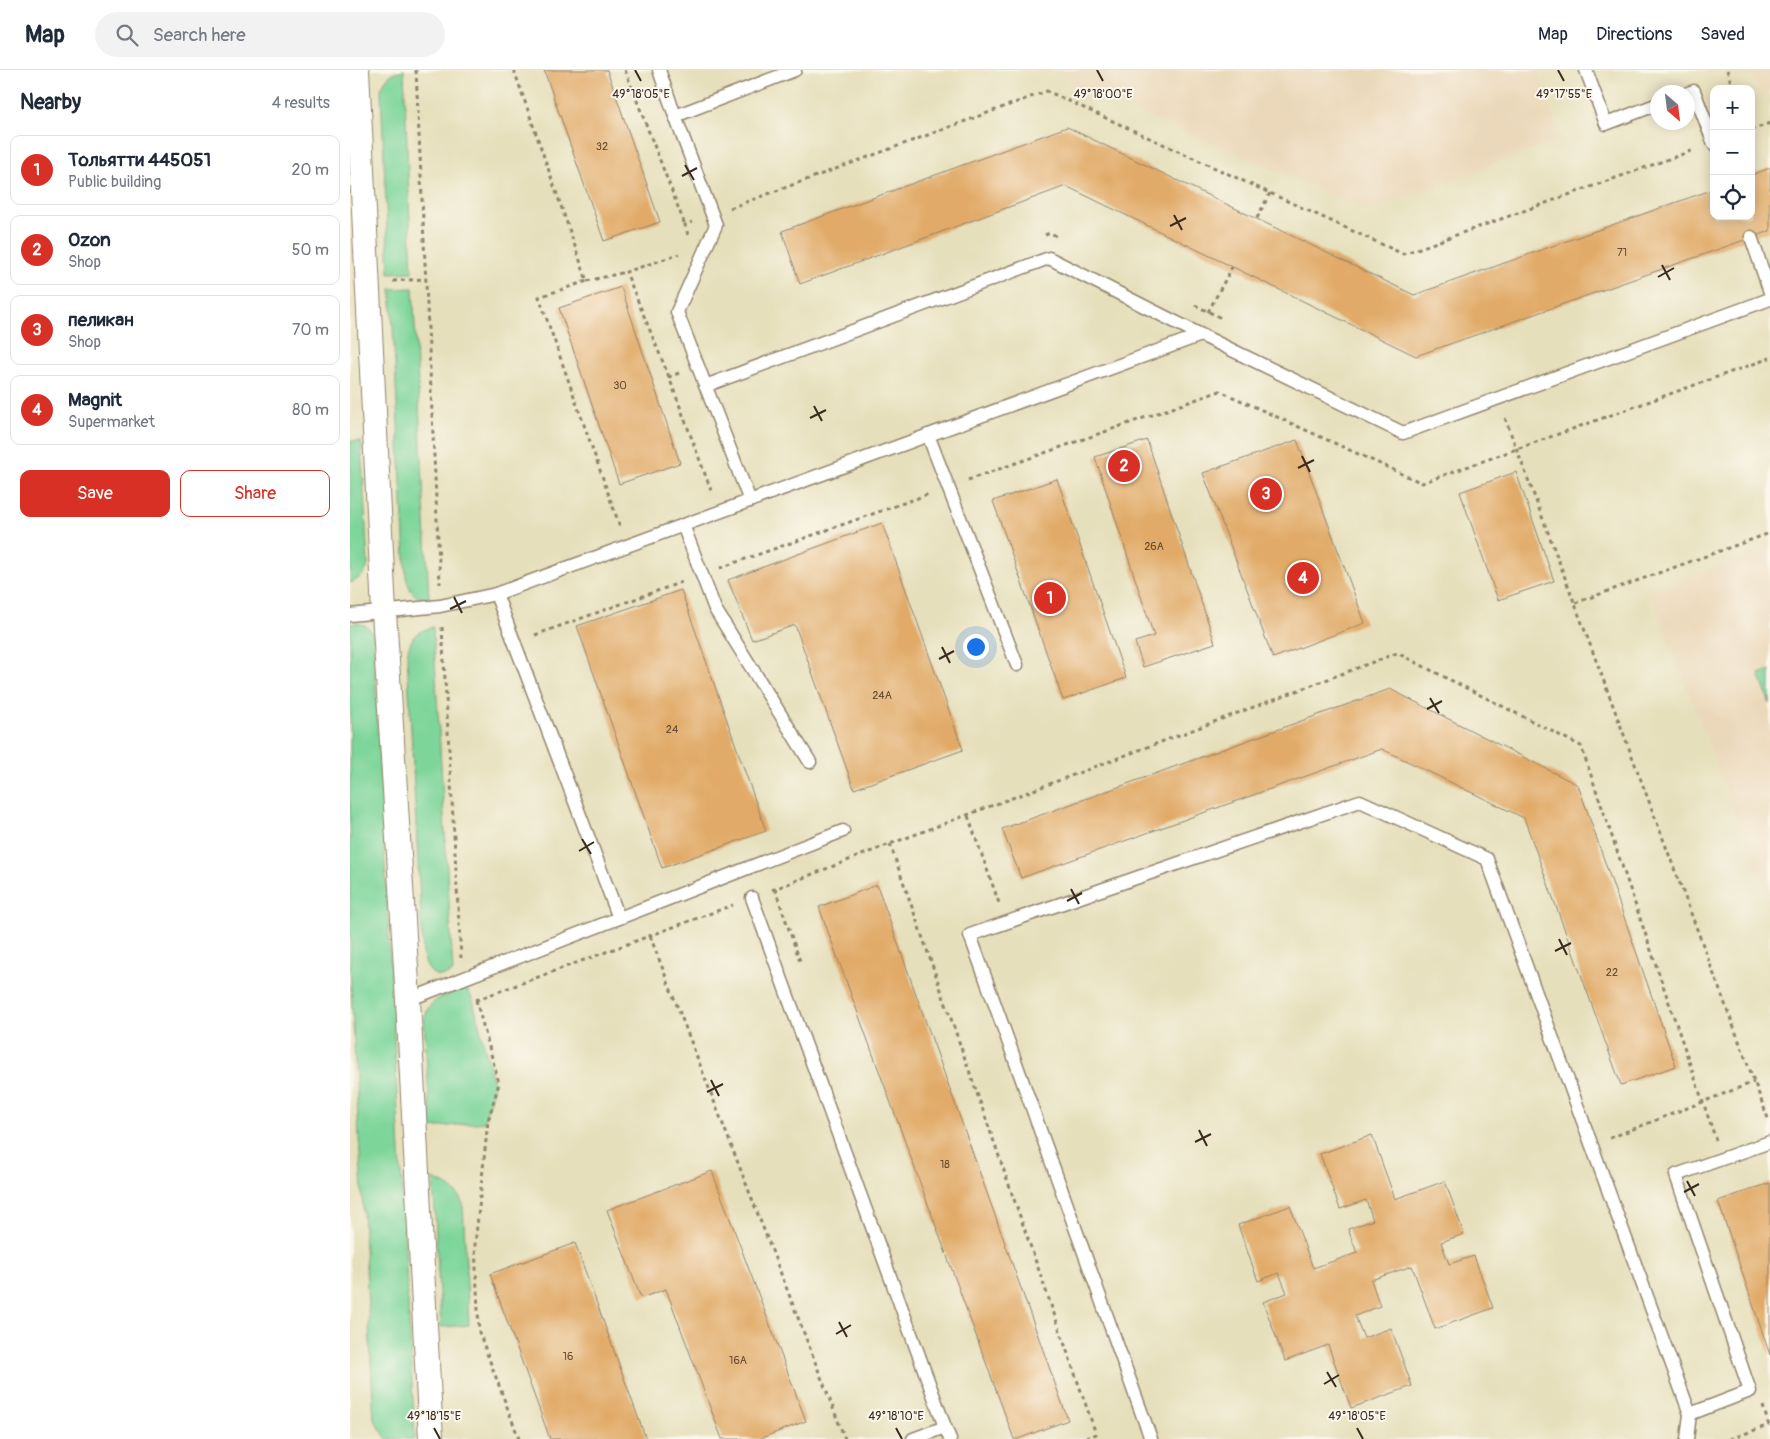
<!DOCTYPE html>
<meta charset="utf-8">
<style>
:root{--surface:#fff;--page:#f2f2f3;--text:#1f2937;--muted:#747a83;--line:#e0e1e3;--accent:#d93025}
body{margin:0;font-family:Pangolin,sans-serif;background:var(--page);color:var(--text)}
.controls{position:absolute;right:15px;top:15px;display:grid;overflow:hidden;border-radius:10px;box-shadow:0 2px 12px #0003}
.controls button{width:45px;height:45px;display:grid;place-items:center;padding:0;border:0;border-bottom:1px solid var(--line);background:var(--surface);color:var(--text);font:25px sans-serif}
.compass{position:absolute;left:1300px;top:15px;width:45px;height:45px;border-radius:50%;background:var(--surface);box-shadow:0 2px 12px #0003;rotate:152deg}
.you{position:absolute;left:625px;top:576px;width:18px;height:18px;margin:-12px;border:4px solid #fff;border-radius:50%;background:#1a73e8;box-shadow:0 0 0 8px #1a73e833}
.badge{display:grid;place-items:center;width:32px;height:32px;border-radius:50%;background:var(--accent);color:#fff;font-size:16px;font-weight:700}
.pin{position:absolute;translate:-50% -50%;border:2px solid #fff;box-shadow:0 1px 5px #0006}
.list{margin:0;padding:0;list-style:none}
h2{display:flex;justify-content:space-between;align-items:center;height:65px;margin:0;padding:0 20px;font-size:21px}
h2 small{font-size:16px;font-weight:400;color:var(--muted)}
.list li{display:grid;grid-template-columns:32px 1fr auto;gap:15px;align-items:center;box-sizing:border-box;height:70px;margin:0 10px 10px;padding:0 10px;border:1px solid var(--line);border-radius:10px}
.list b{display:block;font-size:19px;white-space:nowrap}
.list p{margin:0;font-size:16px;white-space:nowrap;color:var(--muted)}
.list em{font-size:16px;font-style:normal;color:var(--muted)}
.actions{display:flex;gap:10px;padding:15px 20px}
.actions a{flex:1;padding:11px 0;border:1px solid var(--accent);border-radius:10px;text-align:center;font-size:18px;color:var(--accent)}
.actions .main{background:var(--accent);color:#fff}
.icon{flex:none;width:28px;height:28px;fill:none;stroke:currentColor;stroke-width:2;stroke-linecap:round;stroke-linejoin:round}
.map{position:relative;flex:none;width:1420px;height:1369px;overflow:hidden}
header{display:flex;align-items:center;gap:30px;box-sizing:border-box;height:70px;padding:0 25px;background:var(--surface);border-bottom:1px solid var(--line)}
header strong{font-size:24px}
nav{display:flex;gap:28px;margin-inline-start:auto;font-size:18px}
.search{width:350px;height:45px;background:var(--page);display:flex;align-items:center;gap:12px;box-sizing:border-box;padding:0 18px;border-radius:28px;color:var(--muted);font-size:19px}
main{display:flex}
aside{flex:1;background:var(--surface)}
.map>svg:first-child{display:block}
</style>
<header>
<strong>Map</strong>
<div class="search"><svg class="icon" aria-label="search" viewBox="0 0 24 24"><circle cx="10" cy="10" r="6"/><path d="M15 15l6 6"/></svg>Search here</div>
<nav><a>Map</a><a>Directions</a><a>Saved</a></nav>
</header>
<main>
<aside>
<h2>Nearby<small>4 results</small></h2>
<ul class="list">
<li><span class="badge">1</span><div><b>Тольятти 445051</b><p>Public building</p></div><em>20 m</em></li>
<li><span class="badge">2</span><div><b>Ozon</b><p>Shop</p></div><em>50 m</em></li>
<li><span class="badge">3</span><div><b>пеликан</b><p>Shop</p></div><em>70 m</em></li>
<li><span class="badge">4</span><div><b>Magnit</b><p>Supermarket</p></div><em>80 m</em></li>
</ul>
<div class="actions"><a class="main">Save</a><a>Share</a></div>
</aside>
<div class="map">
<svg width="1420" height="1369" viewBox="0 0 1420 1369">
<rect width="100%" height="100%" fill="#fbf7ec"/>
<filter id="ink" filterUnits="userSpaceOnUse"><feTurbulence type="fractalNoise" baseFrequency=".02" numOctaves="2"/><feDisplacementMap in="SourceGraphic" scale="10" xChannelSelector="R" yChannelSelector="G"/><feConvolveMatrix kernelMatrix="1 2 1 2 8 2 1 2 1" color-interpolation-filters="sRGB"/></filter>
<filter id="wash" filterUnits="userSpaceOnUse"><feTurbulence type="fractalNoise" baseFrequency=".0096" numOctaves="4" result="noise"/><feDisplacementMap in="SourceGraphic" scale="20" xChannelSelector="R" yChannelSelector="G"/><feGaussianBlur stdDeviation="1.12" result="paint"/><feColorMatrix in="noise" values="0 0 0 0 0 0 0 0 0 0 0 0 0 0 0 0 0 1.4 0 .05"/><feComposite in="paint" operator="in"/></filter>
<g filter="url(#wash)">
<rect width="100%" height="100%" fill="#e6dfbb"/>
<g fill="#ebd8ba">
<path d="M716 0H1187L1211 69 1018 140 720 13Z"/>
<path d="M1401 0H1420V24L1411 27Z"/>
<path d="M1420 478V834L1300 521Z"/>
</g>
<g fill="#7dd59a" stroke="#5c805c">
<path d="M54 0 62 202 39 203 31 20C35 8 41 2 54 0Z"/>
<path d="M63 218 79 528C63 529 60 521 56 507L41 219Z"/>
<path d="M0 371H11L18 495C15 505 9 509 0 513Z"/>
<path d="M7 553C15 555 19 556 23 565L65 1369H37L24 1349 0 897V554Z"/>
<path d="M83 557 103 902C85 911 78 903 73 886L57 584C61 566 66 562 83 557Z"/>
<path d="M1420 600V634L1409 604Z"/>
<path d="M116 918 123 930 144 1015 134 1052 81 1058 74 952C75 949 76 944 77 940 84 927 103 923 116 918Z"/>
<path d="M83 1109C99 1116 105 1118 113 1134L119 1255 91 1257Z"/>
</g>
<g id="blocks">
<g fill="#e1aa68">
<path d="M194 0H257L310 152 254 171Z"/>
<path d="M717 57 1064 225 1364 119V146H1401V105L1420 98V161L1066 286 716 116 450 214 432 161Z"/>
<path d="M271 217 330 393 269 414 209 238Z"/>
<path d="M797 370 865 573 793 597 785 572 804 566 745 387Z"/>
<path d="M947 370 1015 553 923 588 853 403Z"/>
<path d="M1166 402 1204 511 1148 530 1110 422Z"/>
<path d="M707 409 776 608 713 630 643 431Z"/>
<path d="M532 453 613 680 504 719 445 555 402 570 378 510Z"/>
<path d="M331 520 416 761 312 798 227 556Z"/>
<path d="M1040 619 1228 715 1326 996 1271 1015 1174 748 1032 679 671 808 652 759Z"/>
<path d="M527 815 718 1350 668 1369H664L469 837Z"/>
<path d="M1022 1065 1045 1129 1095 1111 1114 1164 1091 1172 1099 1194 1124 1186 1143 1238 1085 1259 1062 1196 1021 1210 1030 1236 1005 1246 1014 1268 1041 1258 1062 1316 1001 1338 978 1275 935 1291 913 1232 937 1223 929 1203 908 1211 888 1155 940 1136 963 1198 1007 1183 998 1159 1023 1150 1016 1130 990 1139 970 1084Z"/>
<path d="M362 1101 456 1351 409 1369H372L316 1219 291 1228 257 1140Z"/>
<path d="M1420 1113V1285L1368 1131Z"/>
<path d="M225 1173 296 1369H200L140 1204Z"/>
</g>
</g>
</g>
<g filter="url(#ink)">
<use href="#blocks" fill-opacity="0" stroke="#90846c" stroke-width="1"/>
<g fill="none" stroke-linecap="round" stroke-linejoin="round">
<g stroke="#90846c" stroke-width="15">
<g id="service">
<path d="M309 0 325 46 445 0"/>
<path d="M1236 0 1256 54 1308 34"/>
<path d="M1338 23 1344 21 1364 74"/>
<path d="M325 46 366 155 327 242 400 431"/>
<path d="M1401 167 1420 222"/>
<path d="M355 316 699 188 851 265 1053 363 1420 229"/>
<path d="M578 365 667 595"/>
<path d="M333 455 365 539 460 692"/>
<path d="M146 524 269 848"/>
<path d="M0 545 90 536 146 524 851 265"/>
<path d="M402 828 595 1357"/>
<path d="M58 930 493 761"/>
<path d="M1340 1344 1400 1321 1326 1105 1420 1072"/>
<path d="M563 1369 595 1357 600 1369"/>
<path d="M801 1369 620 865 1010 731 1137 789 1340 1344 1337 1369"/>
</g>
</g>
<g stroke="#90846c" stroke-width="26">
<path id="minor" d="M7 0 34 542 58 930 81 1369"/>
</g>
<g stroke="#90846c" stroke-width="3" stroke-dasharray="4 4" stroke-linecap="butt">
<path d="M66 0 90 514"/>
<path d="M164 0 237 211 189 227 270 457"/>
<path d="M275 0 335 155"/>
<path d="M1377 0 1383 19"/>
<path d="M1401 60 1420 53"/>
<path d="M380 138 697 21 1053 184 1344 80"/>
<path d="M907 148 920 123"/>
<path d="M338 165 335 155 342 152"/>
<path d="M695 165 700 163 707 166"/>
<path d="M43 211 76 209"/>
<path d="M237 211 276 202"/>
<path d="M845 235 871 248"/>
<path d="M858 242 882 197"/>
<path d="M329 303 319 307 362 423"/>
<path d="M319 307 276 202 329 184"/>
<path d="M1155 348 1419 1051"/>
<path d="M618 410 870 321 1072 413 1420 288"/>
<path d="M370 498 579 424"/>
<path d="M1225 533 1420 463"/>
<path d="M92 557 111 888"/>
<path d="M185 565 332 512"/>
<path d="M618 746 649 833"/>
<path d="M540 774 746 1364 733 1369"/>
<path d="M425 819 451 894"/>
<path d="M422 820 540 774 1047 583 1231 676 1366 1070"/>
<path d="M300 866 495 1369"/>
<path d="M126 930 383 835"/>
<path d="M126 930 149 1013 138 1051 125 1175 129 1262 169 1369"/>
<path d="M1260 1068 1404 1012"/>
<path d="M1413 1336 1419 1356"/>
<path d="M1380 1369 1419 1355"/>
</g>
<use href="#service" stroke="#fff" stroke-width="12"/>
<use href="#minor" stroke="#fff" stroke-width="24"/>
</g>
</g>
<path fill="none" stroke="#3b2a1e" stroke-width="2" d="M285 0 291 11M747 0 753 11M1208 0 1214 11M335 95 344 110M332 106 347 98M824 145 832 160M820 156 836 148M1312 195 1320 210M1308 207 1324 198M464 336 472 351M460 348 476 340M952 386 960 402M948 398 964 390M104 527 112 543M100 539 116 531M592 577 600 593M589 589 604 581M1080 628 1089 643M1077 639 1092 631M232 769 241 784M229 781 244 772M721 819 729 834M717 831 732 823M1209 869 1217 885M1205 881 1221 873M361 1010 369 1026M357 1022 373 1014M849 1060 857 1076M845 1072 861 1064M1337 1111 1345 1126M1334 1122 1349 1114M489 1252 497 1267M486 1264 501 1255M977 1302 986 1317M974 1314 989 1305M84 1358 90 1369M546 1358 552 1369M1007 1358 1013 1369"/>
<g text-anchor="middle" stroke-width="4" stroke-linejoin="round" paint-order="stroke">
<g font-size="11" fill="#644a30">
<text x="252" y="80">32</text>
<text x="1272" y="186">71</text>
<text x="270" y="319">30</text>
<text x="804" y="480">26А</text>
<text x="532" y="629">24А</text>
<text x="322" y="663">24</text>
<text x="1262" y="906">22</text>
<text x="595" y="1098">18</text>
<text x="218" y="1290">16</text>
<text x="388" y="1294">16А</text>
</g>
</g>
<g font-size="12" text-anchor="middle" fill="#3b2a1e" stroke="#fbf7ec" stroke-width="4" stroke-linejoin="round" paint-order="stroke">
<text x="753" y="28">49°18'00"E</text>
<text x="1214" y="28">49°17'55"E</text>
<text x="291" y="28">49°18'05"E</text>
<text x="84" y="1350">49°18'15"E</text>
<text x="546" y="1350">49°18'10"E</text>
<text x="1007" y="1350">49°18'05"E</text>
</g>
</svg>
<div class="controls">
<button>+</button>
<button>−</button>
<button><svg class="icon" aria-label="locate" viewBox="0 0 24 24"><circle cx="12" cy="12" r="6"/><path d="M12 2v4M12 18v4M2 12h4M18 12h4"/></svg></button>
</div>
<svg class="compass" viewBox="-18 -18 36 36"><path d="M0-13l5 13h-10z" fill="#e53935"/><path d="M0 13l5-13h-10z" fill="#747a83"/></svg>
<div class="you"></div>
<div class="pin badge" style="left:700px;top:528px">1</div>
<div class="pin badge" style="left:774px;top:396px">2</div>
<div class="pin badge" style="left:916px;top:424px">3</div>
<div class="pin badge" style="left:953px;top:508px">4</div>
</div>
</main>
